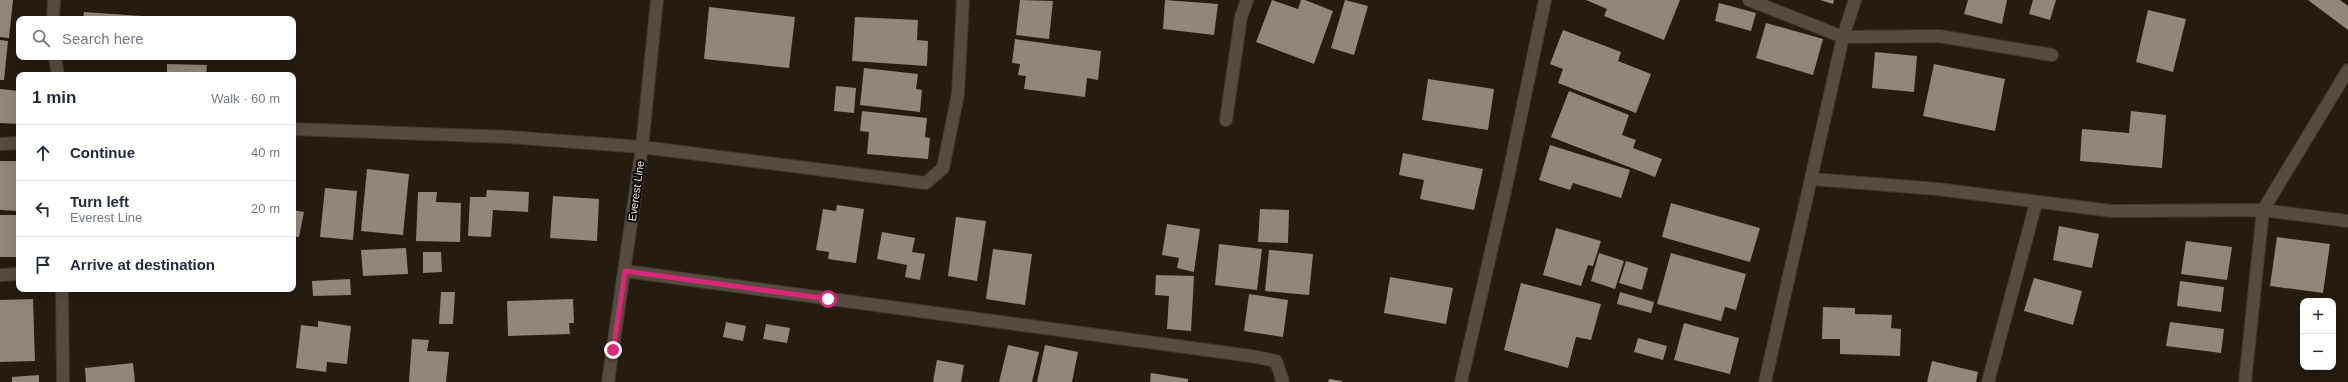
<!DOCTYPE html>
<meta charset="utf-8">
<style>
:root{--surface:#fff;--page:#f6f6f7;--text:#1f2937;--muted:#747a83;--line:#e0e1e3}
body{margin:0;font-family:Helvetica,sans-serif;background:var(--page);color:var(--text)}
.controls{position:absolute;right:12px;bottom:12px;display:grid;overflow:hidden;border-radius:8px;box-shadow:0 4px 16px #0002}
.controls button{width:36px;height:36px;display:grid;place-items:center;padding:0;border:0;border-bottom:1px solid var(--line);background:var(--surface);color:var(--text);font:20px sans-serif}
.stop{position:absolute;width:12px;height:12px;margin:-9px;border:3px solid #db2777;border-radius:50%;background:#fff}
.stop.end{background:#db2777;border-color:#fff;box-shadow:0 1px 4px #0008}
.list{margin:0;padding:0;list-style:none}
h2{display:flex;justify-content:space-between;align-items:center;height:52px;margin:0;padding:0 16px;font-size:17px}
h2 small{font-size:13px;font-weight:400;color:var(--muted)}
.list li{display:grid;grid-template-columns:26px 1fr auto;gap:12px;align-items:center;box-sizing:border-box;height:56px;padding:0 16px;border-top:1px solid var(--line)}
.list b{display:block;font-size:15px;white-space:nowrap}
.list p{margin:0;font-size:13px;white-space:nowrap;color:var(--muted)}
.list em{font-size:13px;font-style:normal;color:var(--muted)}
.icon{flex:none;width:22px;height:22px;fill:none;stroke:currentColor;stroke-width:2;stroke-linecap:round;stroke-linejoin:round}
.map{position:relative;flex:none;width:2348px;height:382px;overflow:hidden}
.search{position:absolute;background:var(--surface);box-shadow:0 4px 16px #0002;left:16px;top:16px;width:280px;height:44px;display:flex;align-items:center;gap:10px;box-sizing:border-box;padding:0 14px;border-radius:8px;color:var(--muted);font-size:15px}
.panel{position:absolute;background:var(--surface);box-shadow:0 4px 16px #0002;left:16px;top:72px;width:280px;height:220px;border-radius:8px}
.map>svg:first-child{display:block}
</style>
<div class="map">
<svg width="2348" height="382" viewBox="0 0 2348 382">
<rect width="100%" height="100%" fill="#231c0f"/>
<g fill="#918778">
<path d="M0 0H13L9 38 0 37Z"/>
<path d="M1020 0 1053 1 1049 39 1016 35Z"/>
<path d="M1165 0 1218 4 1214 35 1163 29Z"/>
<path d="M1272 0 1298 9 1301 0H1305L1333 11 1314 64 1256 42Z"/>
<path d="M1345 0 1368 6 1354 55 1331 48Z"/>
<path d="M1586 0H1680L1664 40 1604 16 1607 9Z"/>
<path d="M1820 0H1834L1833 4Z"/>
<path d="M1968 0H2007L2002 24 1964 14Z"/>
<path d="M2033 0H2056L2050 20 2029 14Z"/>
<path d="M2308 0H2340L2348 6V30Z"/>
<path d="M1719 3 1756 13 1751 31 1715 21Z"/>
<path d="M709 7 795 17 789 68 704 59Z"/>
<path d="M2148 10 2186 19 2173 72 2136 62Z"/>
<path d="M84 12 142 16V19H83Z"/>
<path d="M855 17 918 20 917 40 928 41 927 66 852 61Z"/>
<path d="M1766 23 1823 39 1813 75 1756 58Z"/>
<path d="M1563 30 1621 52 1618 61 1651 74 1636 113 1558 83 1563 69 1550 64Z"/>
<path d="M1015 39 1101 51 1098 80 1087 78 1085 97 1024 89 1026 76 1018 75 1020 64 1012 63Z"/>
<path d="M0 40 8 41 4 80H0Z"/>
<path d="M1875 52 1917 56 1914 92 1872 88Z"/>
<path d="M167 64 207 65 206 75H167Z"/>
<path d="M1934 64 2005 79 1995 131 1923 116Z"/>
<path d="M864 68 918 74 916 89 922 90 920 112 860 105Z"/>
<path d="M1428 79 1494 89 1488 130 1422 120Z"/>
<path d="M836 86 856 88 854 113 834 111Z"/>
<path d="M0 89 19 91V124L0 123Z"/>
<path d="M1569 91 1629 115 1622 135 1636 140 1633 148 1662 159 1655 177 1551 137Z"/>
<path d="M862 111 927 118 925 137 930 138 928 159 867 154 869 132 860 131Z"/>
<path d="M2131 111 2166 115 2162 168 2080 161 2082 129 2129 133Z"/>
<path d="M1550 145 1630 170 1621 198 1573 183 1570 190 1539 180Z"/>
<path d="M1403 153 1483 169 1474 210 1420 199 1424 180 1399 175Z"/>
<path d="M0 161H19V211L0 210Z"/>
<path d="M367 169 409 174 403 235 361 231Z"/>
<path d="M325 188 357 191 353 240 320 237Z"/>
<path d="M487 190 529 192 528 212 493 210 491 237 468 236 470 197H486Z"/>
<path d="M418 192H437L436 202 461 203 460 242 416 241Z"/>
<path d="M553 196 599 199 597 241 550 238Z"/>
<path d="M1671 203 1760 228 1750 262 1662 237Z"/>
<path d="M837 205 864 209 856 263 828 259 829 252 816 250 823 209 836 211Z"/>
<path d="M1260 209 1289 210 1288 243 1258 242Z"/>
<path d="M293 210 304 212 299 237H293Z"/>
<rect x="0" y="215" width="19" height="42"/>
<path d="M956 217 986 221 977 281 948 276Z"/>
<path d="M1167 224 1200 229 1194 272 1177 268 1179 258 1162 255Z"/>
<path d="M2059 226 2099 234 2092 268 2053 260Z"/>
<path d="M1556 228 1601 241 1593 266 1588 265 1581 286 1543 275Z"/>
<path d="M882 232 915 238 912 252 925 254 920 280 905 277 907 265 877 259Z"/>
<path d="M2277 237 2330 244 2323 293 2270 286Z"/>
<path d="M2186 241 2232 247 2227 280 2181 274Z"/>
<path d="M1219 244 1262 249 1257 290 1215 285Z"/>
<path d="M406 248 408 274 363 276 361 250Z"/>
<path d="M993 249 1032 254 1025 305 986 299Z"/>
<path d="M1269 250 1313 254 1309 295 1265 291Z"/>
<path d="M423 252H441L442 272 423 273Z"/>
<path d="M1599 253 1624 261 1615 289 1591 281Z"/>
<path d="M1671 253 1746 274 1736 310 1725 307 1721 321 1657 304Z"/>
<path d="M1626 261 1648 268 1642 290 1619 283Z"/>
<path d="M1156 275 1194 276 1191 331 1167 329 1169 296 1155 295Z"/>
<path d="M1390 277 1453 288 1446 324 1384 313Z"/>
<path d="M2034 278 2082 291 2073 325 2024 311Z"/>
<path d="M350 279 351 295 313 296 312 281Z"/>
<path d="M2180 281 2224 287 2221 312 2177 306Z"/>
<path d="M1521 283 1601 304 1591 340 1576 337 1568 368 1504 350Z"/>
<path d="M441 292H455L453 324H439Z"/>
<path d="M1620 292 1654 302 1651 313 1617 304Z"/>
<path d="M1249 294 1288 300 1283 337 1244 331Z"/>
<path d="M33 299 35 361 0 362V300Z"/>
<path d="M573 299 574 323H569L570 334 508 336 507 301Z"/>
<path d="M1823 307 1855 308V314L1892 315 1891 328 1901 329 1900 356 1840 354V339H1822Z"/>
<path d="M318 321 351 326 347 364 327 362 326 372 296 368 301 325 318 327Z"/>
<path d="M726 322 746 326 743 341 723 337Z"/>
<path d="M2170 322 2224 329 2221 353 2166 346Z"/>
<path d="M1684 323 1739 338 1730 374 1674 360Z"/>
<path d="M766 324 790 328 787 343 763 339Z"/>
<path d="M1638 338 1667 346 1663 360 1634 352Z"/>
<path d="M412 339 429 340 427 351 449 352 446 382H409Z"/>
<path d="M1008 345 1039 352 1032 382H999Z"/>
<path d="M1045 345 1078 352 1072 382H1037Z"/>
<path d="M937 360 964 365 961 382H933Z"/>
<path d="M1932 361 1978 372 1976 382H1927Z"/>
<path d="M133 363 135 382H86L85 368Z"/>
<path d="M1151 373 1188 379V382H1150Z"/>
<path d="M39 375V382H12V377Z"/>
<path d="M1329 379 1342 381V382H1328Z"/>
</g>
<g fill="none" stroke-linecap="round" stroke-linejoin="round">
<g stroke="#3d3731" stroke-width="14">
<g id="street">
<path d="M1749 0 1843 37 1939 36 2052 55"/>
<path d="M53 19 54 0"/>
<path d="M55 57 58 75"/>
<path d="M1226 120 1241 17 1247 0"/>
<path d="M293 129 509 137 642 147 926 183 943 168 958 94 963 0"/>
<path d="M0 144 19 143"/>
<path d="M1812 179 1937 189 2112 211 2263 210 2348 221"/>
<path d="M625 271 1251 356 1276 361 1283 382"/>
<path d="M0 275 19 274"/>
<path d="M62 289 63 382"/>
<path d="M608 382 642 147 657 0"/>
<path d="M1461 382 1507 182 1545 0"/>
<path d="M1765 382 1843 37 1855 0"/>
<path d="M1988 382 2036 203"/>
<path d="M2245 382 2263 210 2348 70"/>
</g>
</g>
<use href="#street" stroke="#554c3f" stroke-width="12"/>
</g>
<g fill="none" stroke-linecap="round" stroke-linejoin="round">
<path stroke="#db2777" stroke-width="5" d="M613 350 625 271 828 299"/>
</g>
<g text-anchor="middle" stroke-width="4" stroke-linejoin="round" paint-order="stroke">
<g font-size="11" fill="#ebe6de" stroke="#0a0703">
<text transform="translate(636 191) rotate(-82)" y="4">Everest Line</text>
</g>
</g>
</svg>
<div class="controls">
<button>+</button>
<button>−</button>
</div>
<div class="stop" style="left:828px;top:299px"></div>
<div class="stop end" style="left:613px;top:350px"></div>
<div class="search"><svg class="icon" aria-label="search" viewBox="0 0 24 24"><circle cx="10" cy="10" r="6"/><path d="M15 15l6 6"/></svg>Search here</div>
<section class="panel">
<h2>1 min<small>Walk · 60 m</small></h2>
<ul class="list">
<li><svg class="icon" aria-label="ahead" viewBox="0 0 24 24"><path d="M12 20V5M6 11l6-6 6 6"/></svg><div><b>Continue</b></div><em>40 m</em></li>
<li><svg class="icon" aria-label="left" viewBox="0 0 24 24"><path d="M17 20v-9H6M10 6l-5 5 5 5"/></svg><div><b>Turn left</b><p>Everest Line</p></div><em>20 m</em></li>
<li><svg class="icon" aria-label="arrive" viewBox="0 0 24 24"><path d="M6 21V4h12l-3 4 3 4H6"/></svg><div><b>Arrive at destination</b></div></li>
</ul>
</section>
</div>
